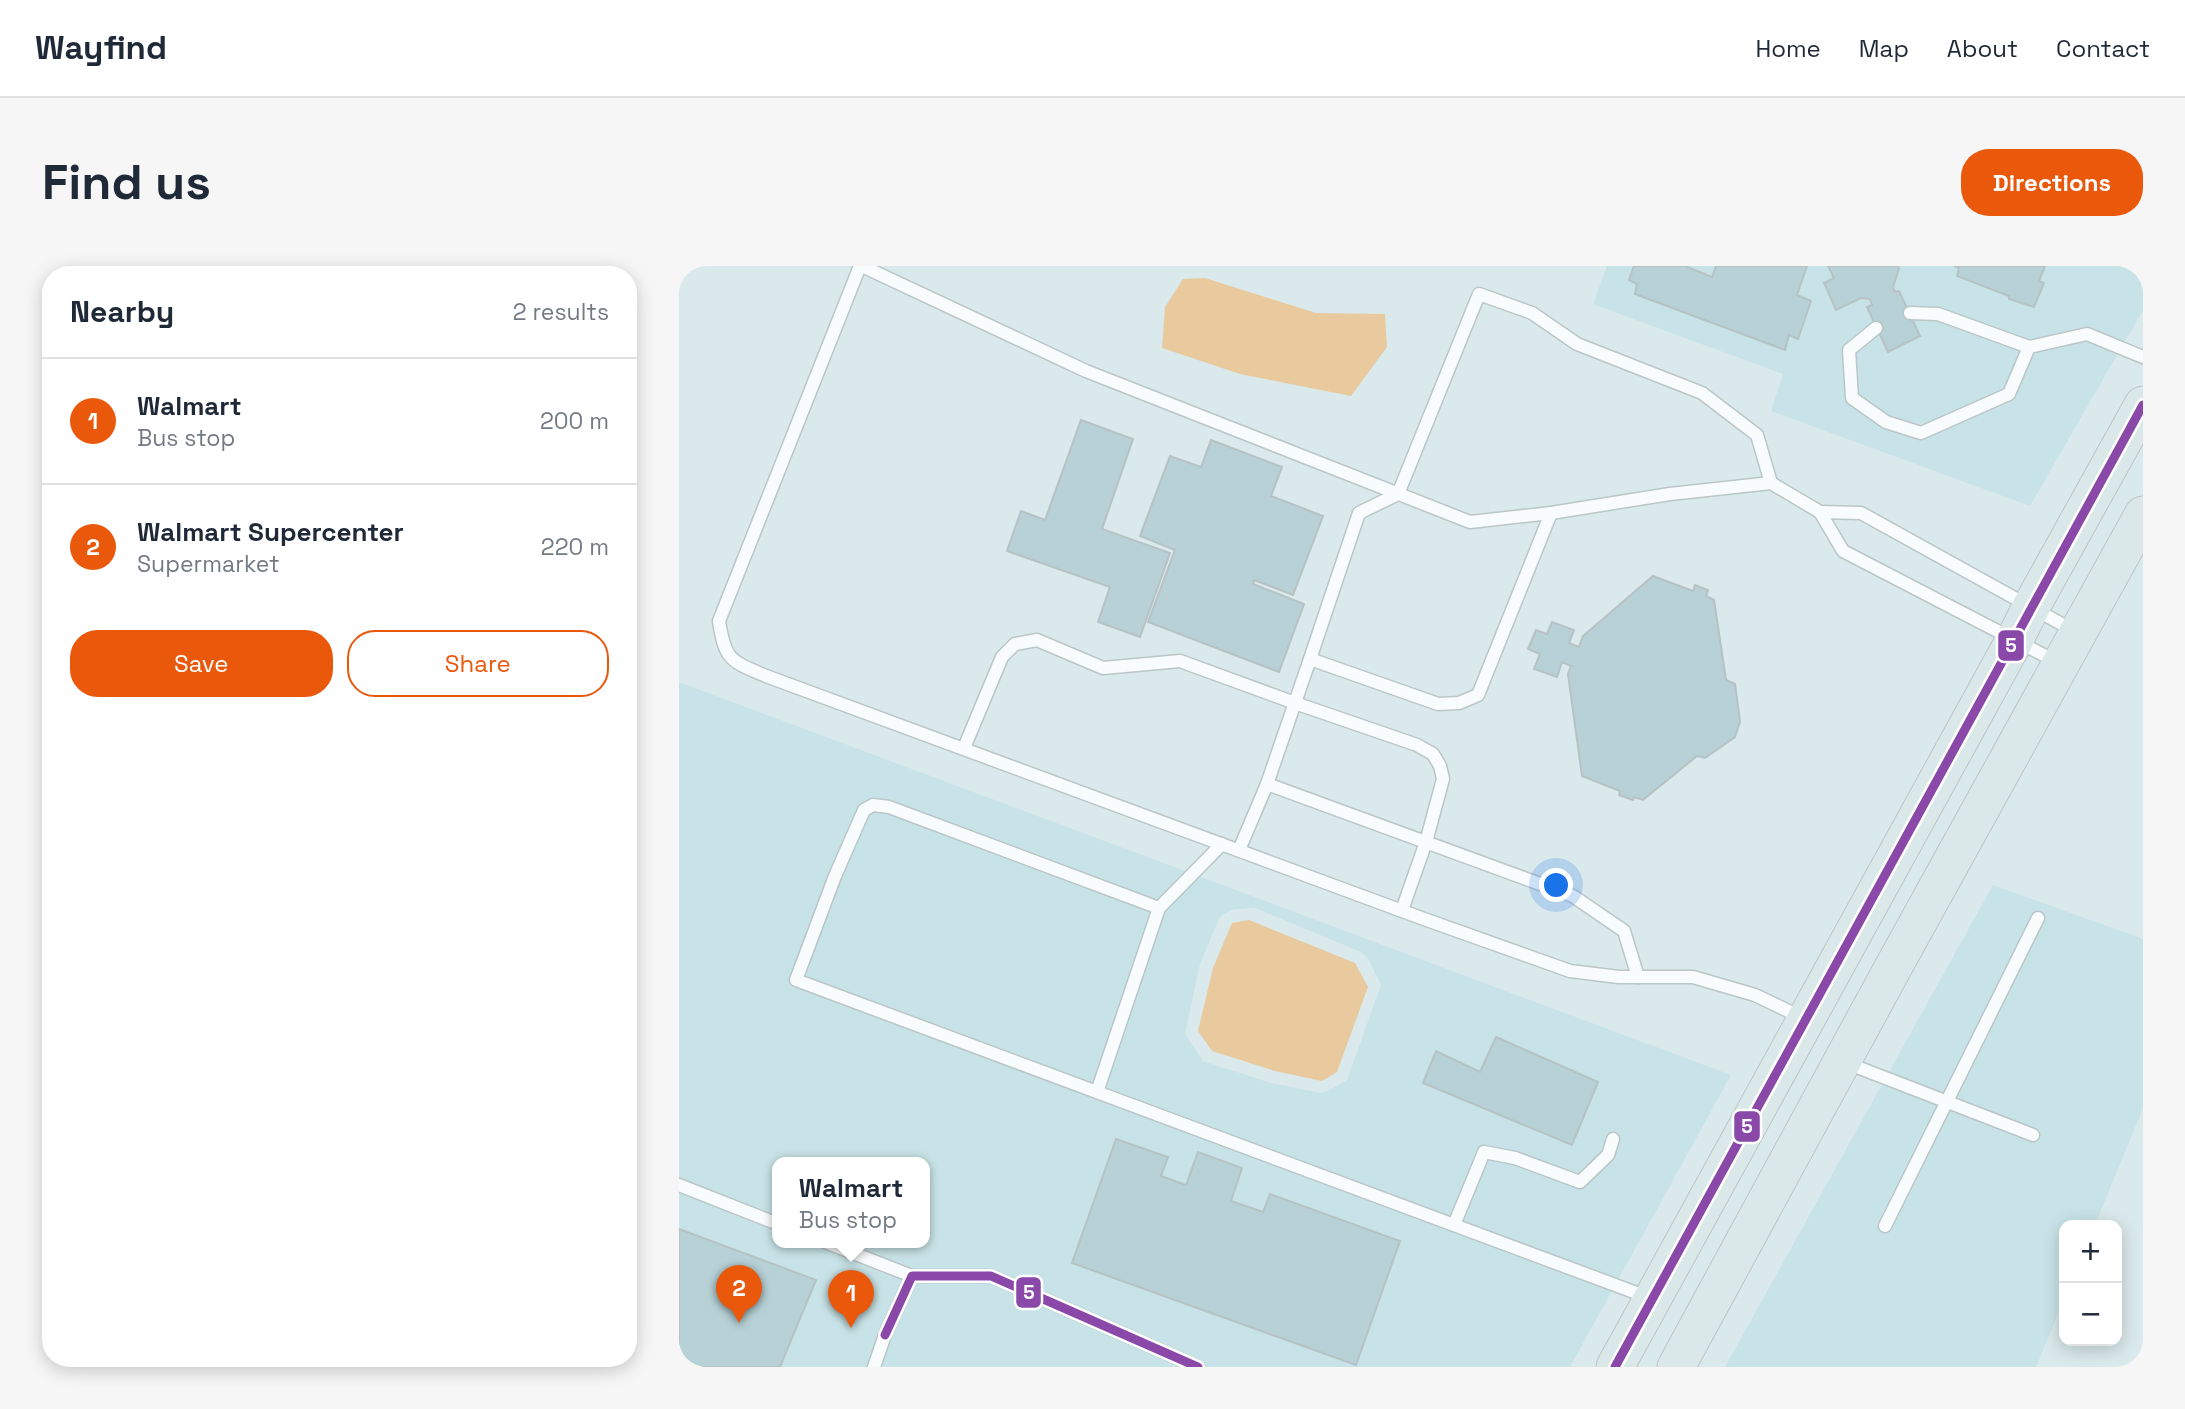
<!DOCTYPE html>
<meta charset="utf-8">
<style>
:root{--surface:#fff;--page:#f6f6f7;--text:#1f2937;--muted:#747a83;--line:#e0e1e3;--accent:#ea580c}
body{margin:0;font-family:"Space Grotesk",sans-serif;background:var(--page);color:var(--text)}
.controls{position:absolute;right:21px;bottom:21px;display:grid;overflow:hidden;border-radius:14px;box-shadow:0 4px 18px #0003}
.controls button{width:63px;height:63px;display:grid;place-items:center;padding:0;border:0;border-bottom:2px solid var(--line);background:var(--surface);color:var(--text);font:35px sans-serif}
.you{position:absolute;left:878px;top:620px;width:24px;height:24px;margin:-18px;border:5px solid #fff;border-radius:50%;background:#1a73e8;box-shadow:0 0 0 10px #1a73e833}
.badge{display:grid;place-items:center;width:46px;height:46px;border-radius:50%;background:var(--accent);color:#fff;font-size:23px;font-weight:700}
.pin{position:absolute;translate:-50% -58px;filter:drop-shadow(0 2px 4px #0008)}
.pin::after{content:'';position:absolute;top:37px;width:24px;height:21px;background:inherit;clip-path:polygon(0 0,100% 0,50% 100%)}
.popup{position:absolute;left:93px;top:891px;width:158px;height:91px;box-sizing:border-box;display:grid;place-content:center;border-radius:14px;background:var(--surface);filter:drop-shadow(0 2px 5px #0005);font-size:23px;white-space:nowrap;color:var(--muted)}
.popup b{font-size:26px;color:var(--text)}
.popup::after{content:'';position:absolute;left:50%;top:100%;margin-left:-14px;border:14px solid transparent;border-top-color:var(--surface)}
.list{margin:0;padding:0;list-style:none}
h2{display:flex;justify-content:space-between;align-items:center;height:91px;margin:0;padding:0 28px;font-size:30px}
h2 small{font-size:23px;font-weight:400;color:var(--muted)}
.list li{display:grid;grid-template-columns:46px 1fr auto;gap:21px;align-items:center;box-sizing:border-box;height:126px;padding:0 28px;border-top:2px solid var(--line)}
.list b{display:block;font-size:26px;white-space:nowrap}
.list p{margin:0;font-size:23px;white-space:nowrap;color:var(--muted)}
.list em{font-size:23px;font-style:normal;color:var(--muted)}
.actions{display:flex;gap:14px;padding:21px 28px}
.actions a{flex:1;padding:16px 0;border:2px solid var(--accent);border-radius:28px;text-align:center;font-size:24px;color:var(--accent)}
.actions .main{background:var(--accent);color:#fff}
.map{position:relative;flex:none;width:1464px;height:1101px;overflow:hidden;border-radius:28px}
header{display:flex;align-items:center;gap:42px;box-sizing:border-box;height:98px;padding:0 35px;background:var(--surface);border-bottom:2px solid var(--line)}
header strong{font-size:33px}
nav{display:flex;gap:38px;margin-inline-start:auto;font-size:24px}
.intro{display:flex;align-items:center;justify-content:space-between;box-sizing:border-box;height:168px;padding:0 42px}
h1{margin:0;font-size:49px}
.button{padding:18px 32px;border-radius:28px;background:var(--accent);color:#fff;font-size:24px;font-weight:700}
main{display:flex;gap:42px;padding:0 42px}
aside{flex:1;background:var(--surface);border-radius:28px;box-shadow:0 4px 18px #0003}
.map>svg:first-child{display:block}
</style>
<header>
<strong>Wayfind</strong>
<nav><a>Home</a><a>Map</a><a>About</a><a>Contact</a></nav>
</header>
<div class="intro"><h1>Find us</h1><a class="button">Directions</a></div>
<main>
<aside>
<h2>Nearby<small>2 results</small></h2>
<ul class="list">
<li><span class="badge">1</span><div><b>Walmart</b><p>Bus stop</p></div><em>200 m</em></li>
<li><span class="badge">2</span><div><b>Walmart Supercenter</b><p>Supermarket</p></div><em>220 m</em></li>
</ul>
<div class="actions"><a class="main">Save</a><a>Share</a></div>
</aside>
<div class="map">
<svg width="1464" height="1101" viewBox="0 0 1464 1101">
<rect width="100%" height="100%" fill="#dae9eb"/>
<g fill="#c8e3e7" fill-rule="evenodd">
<path d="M928 0H1464V44L1351 240 1092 145 1104 108 914 38Z"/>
<path d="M0 416 1052 809 891 1101H0ZM569 642H576L682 686 688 691 702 719 668 814 649 825 642 827 592 817 524 795 506 768 521 698 540 653 543 649 552 644ZM99 896H246V976H99Z"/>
<path d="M1314 619 1464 673V842L1416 959H1385V1033L1357 1101H1046Z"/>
</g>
<g fill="#e9ca9e">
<path d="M526 12 637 47 706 48 708 81 672 130 561 108 483 82 486 41 504 13Z"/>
<path d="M570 654 676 697 689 721 658 806 643 815 596 805 533 785 519 765 534 702 553 657Z"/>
</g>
<g fill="#b7d1d6" stroke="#b6c2c3" stroke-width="2">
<path d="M955 0H1006L1033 11 1037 0H1128L1118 29 1132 35 1119 73 1110 69 1106 84 956 28 958 18 950 14Z"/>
<path d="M1149 0H1219L1220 3 1214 21 1216 26 1220 25 1241 70 1209 86 1188 41 1193 39 1191 33 1182 32 1157 44 1145 17 1155 12Z"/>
<path d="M1275 0H1366L1360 15 1365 17 1355 41 1330 33V30L1278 10 1280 2Z"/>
<path d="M402 154 454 173 423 263 491 287 461 371 419 356 431 321 328 285 342 245 366 254Z"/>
<path d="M532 174 603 201 592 230 644 250 614 329 575 314 574 318 625 338 600 406 469 356 496 284 461 270 491 190 522 201Z"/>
<path d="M974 310 1014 325 1016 319 1029 324 1027 330 1035 334 1047 414 1056 418 1061 456 1056 471 1026 492 1018 490 964 534 955 531 954 534 940 529 941 525 903 510 889 408 892 400 883 396 878 411 855 403 861 388 849 383 857 364 868 368 873 356 895 364 890 377 900 381 904 370Z"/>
<path d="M817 771 919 816 893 879 744 817 757 785 801 806Z"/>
<path d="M437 873 489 891 482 910 507 919 519 886 563 902 552 935 584 946 591 928 721 975 677 1099 393 997Z"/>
<path d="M0 963 137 1014 101 1101H0Z"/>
</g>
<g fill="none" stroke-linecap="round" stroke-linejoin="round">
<g stroke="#bac6c8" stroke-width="15">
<g id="service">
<path d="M181 0 40 355C46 395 52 395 87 410L745 653 891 705 940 711H1014L1076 729 1124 752"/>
<path d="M183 0 407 105 791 256 872 247 991 228 1092 217 1141 246 1164 285 1380 397"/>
<path d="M1231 47 1259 48 1350 81 1408 68 1464 91"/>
<path d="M1197 62 1170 84 1173 132 1207 156 1242 167 1330 128 1350 81"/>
<path d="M1141 246 1182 247 1397 366"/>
<path d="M631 393 680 247 719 228 800 28 853 47 898 78 1023 127 1078 169 1092 217"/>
<path d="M285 482 323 391 336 378 358 374 424 402 501 395 616 437 738 479 754 488 761 500 764 513 747 576 723 644"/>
<path d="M588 518 631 393 759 438 780 437 799 429 872 247"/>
<path d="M543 578 480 642 210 541 194 539 185 544 156 610 117 714 971 1032"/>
<path d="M560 584 588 518 894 630 945 665 959 711"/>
<path d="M1165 796 1354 869"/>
<path d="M418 826 480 642"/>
<path d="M0 919 99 958"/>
<path d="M775 959 805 886 836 892 901 916 929 889 934 873"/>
<path d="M1206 960 1359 652"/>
<path d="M146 976 233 1010H312L519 1101"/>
<path d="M195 1101 206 1069 233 1010"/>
</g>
</g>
<g stroke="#bdc5c6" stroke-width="39">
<g id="primary">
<path d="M936 1101 1335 375 1352 341 1464 139"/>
<path d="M997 1101 1210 709 1464 249"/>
</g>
</g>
<use href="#service" stroke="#f9fcfc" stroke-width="12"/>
<use href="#primary" stroke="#dbe8e9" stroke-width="37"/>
<g stroke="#fff" stroke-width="14">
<g id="bus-1">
<path d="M206 1069 233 1010H312L519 1101"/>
<path d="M936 1101 1464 139"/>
</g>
</g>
<use href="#bus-1" stroke="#8a48a9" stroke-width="9"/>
</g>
<g stroke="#fff" stroke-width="2.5">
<rect x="1318" y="363" width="28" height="33" rx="7" fill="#8a48a9"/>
<rect x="1054" y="844" width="28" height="33" rx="7" fill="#8a48a9"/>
<rect x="336" y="1010" width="27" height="33" rx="7" fill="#8a48a9"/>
</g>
<g font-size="19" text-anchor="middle" font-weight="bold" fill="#fff">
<text x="1332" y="386">5</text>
<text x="1068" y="867">5</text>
<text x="350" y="1033">5</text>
</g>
</svg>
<div class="controls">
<button>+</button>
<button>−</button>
</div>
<div class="you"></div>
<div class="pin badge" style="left:172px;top:1062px">1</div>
<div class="popup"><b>Walmart</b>Bus stop</div>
<div class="pin badge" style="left:60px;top:1057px">2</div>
</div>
</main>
